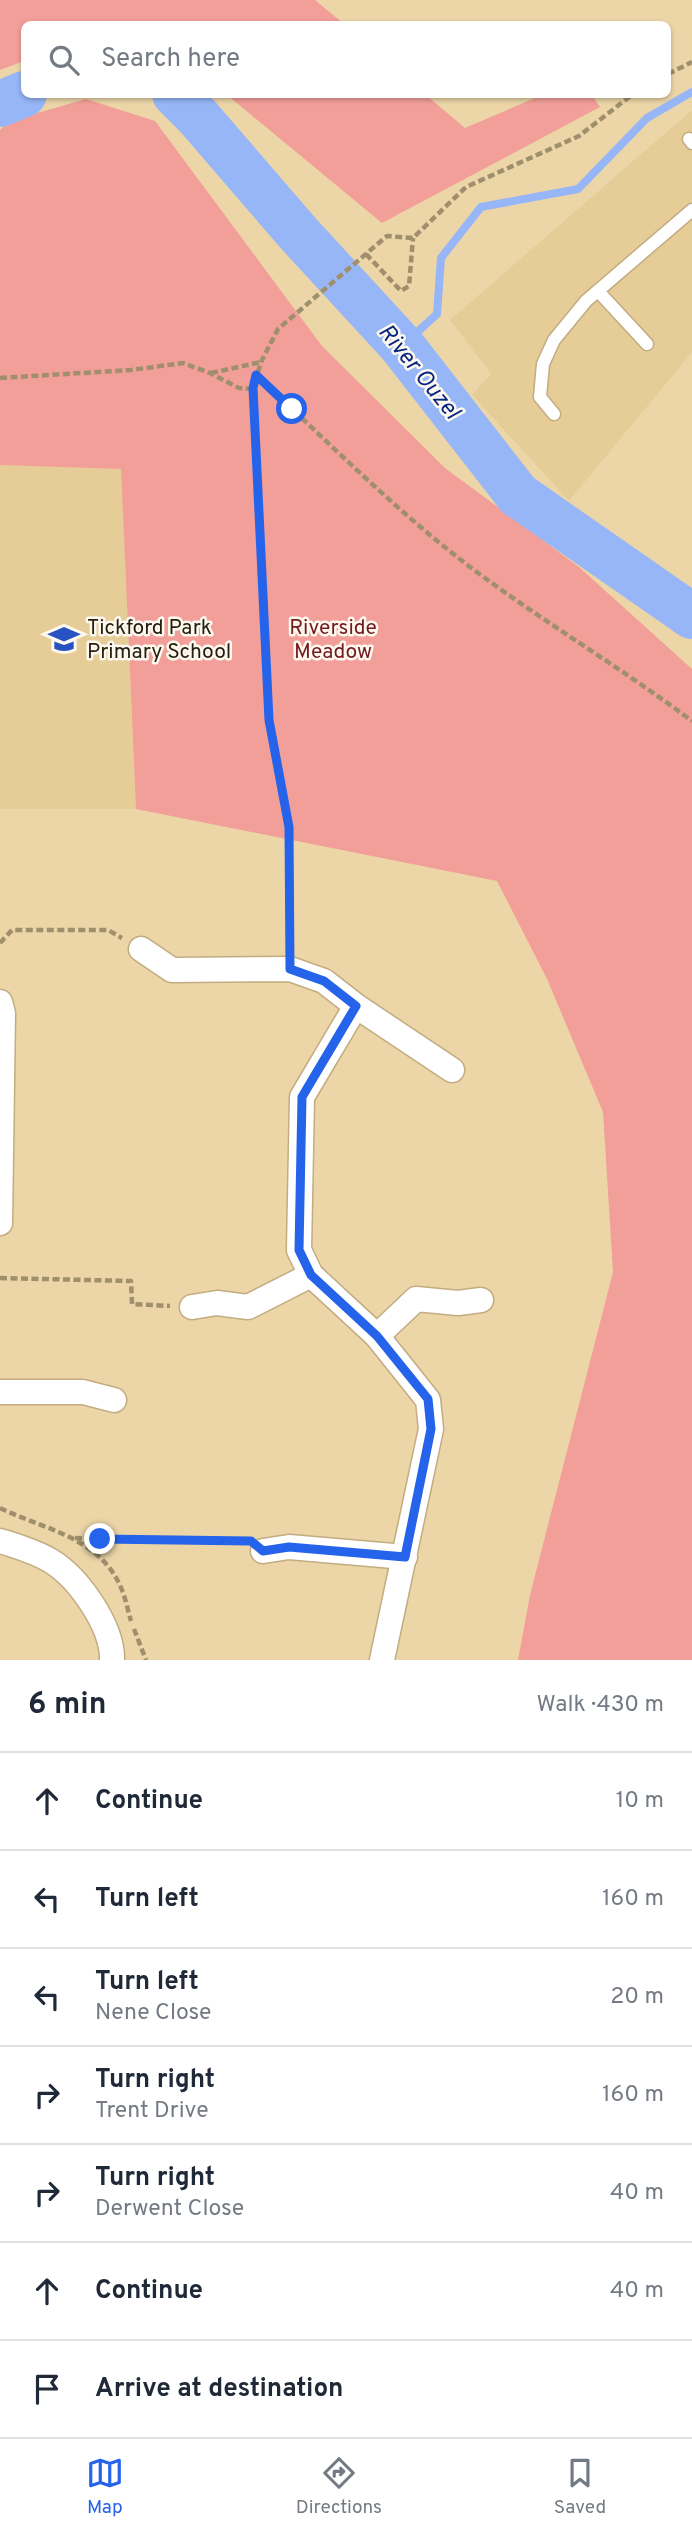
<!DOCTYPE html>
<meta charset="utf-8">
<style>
:root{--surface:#fff;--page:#f6f6f7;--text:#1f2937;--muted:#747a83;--line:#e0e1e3;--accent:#2563eb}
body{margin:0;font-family:Overpass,sans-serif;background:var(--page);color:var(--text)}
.stop{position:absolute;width:21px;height:21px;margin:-16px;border:5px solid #2563eb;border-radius:50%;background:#fff}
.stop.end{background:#2563eb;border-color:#fff;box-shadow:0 2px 7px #0008}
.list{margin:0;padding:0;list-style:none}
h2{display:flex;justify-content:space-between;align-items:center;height:91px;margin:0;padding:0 28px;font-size:30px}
h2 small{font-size:23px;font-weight:400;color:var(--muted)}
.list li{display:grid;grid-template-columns:46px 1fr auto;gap:21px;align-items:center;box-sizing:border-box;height:98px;padding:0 28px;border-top:2px solid var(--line)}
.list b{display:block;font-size:26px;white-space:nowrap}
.list p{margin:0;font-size:23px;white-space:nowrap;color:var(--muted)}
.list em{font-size:23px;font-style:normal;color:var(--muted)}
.icon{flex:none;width:38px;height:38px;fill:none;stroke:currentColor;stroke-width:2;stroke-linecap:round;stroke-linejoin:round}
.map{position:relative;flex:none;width:692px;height:1660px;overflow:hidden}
.search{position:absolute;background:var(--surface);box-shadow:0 2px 5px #0004;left:21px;right:21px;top:21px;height:77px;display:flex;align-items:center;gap:18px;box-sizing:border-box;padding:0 24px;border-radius:10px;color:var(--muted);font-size:26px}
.sheet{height:777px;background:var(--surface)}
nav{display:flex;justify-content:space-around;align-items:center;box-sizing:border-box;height:98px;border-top:2px solid var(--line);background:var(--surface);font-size:19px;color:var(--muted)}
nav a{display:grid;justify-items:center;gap:4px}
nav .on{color:var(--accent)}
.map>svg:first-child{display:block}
</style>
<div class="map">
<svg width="692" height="1660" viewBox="0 0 692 1660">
<rect width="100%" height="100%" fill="#ecd6a8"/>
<g fill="#e6cc97">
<path d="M692 110V352L569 501 472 395 491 374 450 320Z"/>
<path d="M0 465 121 469 136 809H0Z"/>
</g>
<g fill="#f39f99">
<path d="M0 0H315L344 24H24V61L0 70Z"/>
<path d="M227 95H426L465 128 542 95H592L600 107 382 223Z"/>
<path d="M86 99 155 121 322 346 445 468 579 567 692 669V1660H518L530 1595 613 1272 603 1112 547 979 497 881 136 809 121 469 0 465V130L9 121Z"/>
</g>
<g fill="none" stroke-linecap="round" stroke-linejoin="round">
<path stroke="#97b6f7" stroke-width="8" d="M402 346 437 314 441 258 481 207 578 189 647 118 692 92"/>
<g stroke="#97b6f7" stroke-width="46">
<path d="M175 94 198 117 298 233 402 346 518 495 692 616"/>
<path d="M0 104 24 94"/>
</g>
<g stroke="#c2ac80" stroke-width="15">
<g id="lane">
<path d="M689 139 692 143"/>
<path d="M598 291 647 344"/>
<path d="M554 414 540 397 543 364 554 340 586 301 692 210"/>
</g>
</g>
<g stroke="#c2ac80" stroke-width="27">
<g id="street">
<path d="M141 949 172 970 290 969 324 981 356 1006 452 1070"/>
<path d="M0 1002 3 1013 0 1223"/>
<path d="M356 1006 302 1097 299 1250 311 1275 377 1336 428 1400 431 1429 382 1660"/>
<path d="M192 1307 217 1303 248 1307 311 1275"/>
<path d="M377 1336 416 1299 458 1303 481 1300"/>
<path d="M0 1392H83L114 1400"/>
<path d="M0 1541C17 1546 36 1552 51 1561 79 1578 113 1627 112 1660"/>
<path d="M263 1551 289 1547 405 1557"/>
</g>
</g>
<g stroke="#a08f6c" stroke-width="4.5" stroke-dasharray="7 3.5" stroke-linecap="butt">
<path d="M668 74 692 62"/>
<path d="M366 254 401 291 409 286 413 238"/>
<path d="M211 373 261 362"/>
<path d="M256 375C326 440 394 509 470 567 542 621 620 667 692 721"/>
<path d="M0 378 131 370 183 363 210 373 239 388 253 389"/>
<path d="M0 943 12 930H108L122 938"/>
<path d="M289 947V827L269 720 253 389 261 362 278 329 387 236 413 238 466 187 579 136 633 94"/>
<path d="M0 1278 131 1281 132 1304 170 1306"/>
<path d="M0 1508C45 1530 101 1537 122 1590 126 1600 128 1611 131 1621"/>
<path d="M75 1538 241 1541"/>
<path d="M134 1629 146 1660"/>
</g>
<use href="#lane" stroke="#fff" stroke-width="12"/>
<use href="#street" stroke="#fff" stroke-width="24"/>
</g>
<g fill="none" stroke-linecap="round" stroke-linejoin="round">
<path stroke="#2563eb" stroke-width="9" d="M100 1539 251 1541 263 1551 289 1547 405 1557 431 1429 428 1399 377 1336 311 1275 299 1250 302 1097 356 1006 324 981 290 969 289 827 269 720 253 388 256 375 292 409"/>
</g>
<defs>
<g id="school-bare" transform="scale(2.415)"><path d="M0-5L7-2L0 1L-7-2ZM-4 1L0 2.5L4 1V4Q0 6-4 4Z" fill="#2852c1" stroke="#fdf9f0" stroke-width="2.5" paint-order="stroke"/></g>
</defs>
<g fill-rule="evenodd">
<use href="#school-bare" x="64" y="639"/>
</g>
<g text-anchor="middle" stroke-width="5" stroke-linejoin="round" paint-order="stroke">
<g font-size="21" fill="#251d0b" stroke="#fdf9f0" text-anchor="start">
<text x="87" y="634">Tickford Park<tspan x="87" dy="24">Primary School</tspan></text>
</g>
<g font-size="21" fill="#72191b" stroke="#fdf9f0">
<text x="333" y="634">Riverside<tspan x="333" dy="24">Meadow</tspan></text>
</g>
<g font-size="23" font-style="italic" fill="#08257f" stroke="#fdf9f0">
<text transform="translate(420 371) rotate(51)" y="8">River Ouzel</text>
</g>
</g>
</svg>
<div class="stop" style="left:292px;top:409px"></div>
<div class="stop end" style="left:100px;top:1539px"></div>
<div class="search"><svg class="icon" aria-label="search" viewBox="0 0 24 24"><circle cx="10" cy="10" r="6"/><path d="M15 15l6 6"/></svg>Search here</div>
</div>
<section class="sheet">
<h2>6 min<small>Walk · 430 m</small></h2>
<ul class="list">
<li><svg class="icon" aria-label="ahead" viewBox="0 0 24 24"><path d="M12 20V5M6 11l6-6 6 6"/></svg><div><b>Continue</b></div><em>10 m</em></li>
<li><svg class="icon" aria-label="left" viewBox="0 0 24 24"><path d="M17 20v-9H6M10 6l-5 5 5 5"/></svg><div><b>Turn left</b></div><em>160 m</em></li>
<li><svg class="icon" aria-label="left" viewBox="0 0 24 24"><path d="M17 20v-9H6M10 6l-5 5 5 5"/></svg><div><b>Turn left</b><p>Nene Close</p></div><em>20 m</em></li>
<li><svg class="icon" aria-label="right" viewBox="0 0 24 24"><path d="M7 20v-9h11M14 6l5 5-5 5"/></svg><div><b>Turn right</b><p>Trent Drive</p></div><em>160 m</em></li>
<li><svg class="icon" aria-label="right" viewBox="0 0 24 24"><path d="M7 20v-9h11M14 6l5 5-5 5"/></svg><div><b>Turn right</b><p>Derwent Close</p></div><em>40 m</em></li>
<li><svg class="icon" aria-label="ahead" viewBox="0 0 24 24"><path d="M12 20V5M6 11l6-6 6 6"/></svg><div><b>Continue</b></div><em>40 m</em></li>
<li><svg class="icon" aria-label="arrive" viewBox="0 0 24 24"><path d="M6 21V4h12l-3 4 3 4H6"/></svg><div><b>Arrive at destination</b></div></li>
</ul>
</section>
<nav>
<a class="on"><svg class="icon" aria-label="map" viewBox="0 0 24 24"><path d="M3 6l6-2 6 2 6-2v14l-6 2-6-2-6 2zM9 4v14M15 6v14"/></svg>Map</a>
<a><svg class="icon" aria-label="directions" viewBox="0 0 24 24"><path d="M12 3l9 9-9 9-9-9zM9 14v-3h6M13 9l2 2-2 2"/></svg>Directions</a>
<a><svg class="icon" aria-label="saved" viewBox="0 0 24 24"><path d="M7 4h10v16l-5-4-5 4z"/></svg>Saved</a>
</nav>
